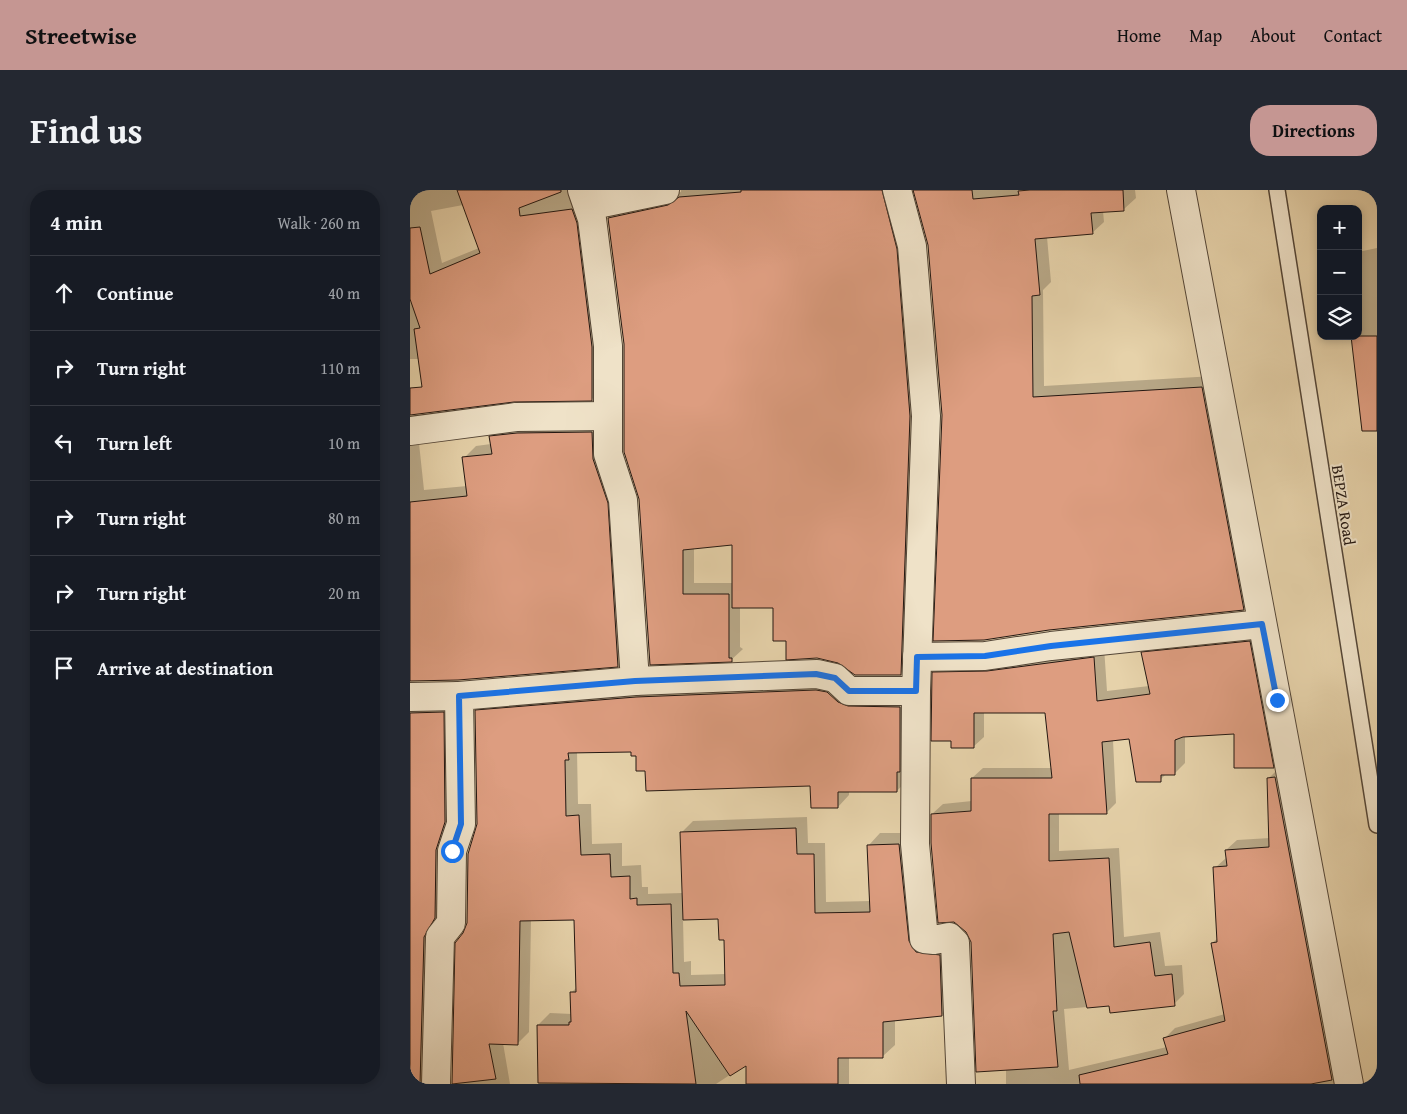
<!DOCTYPE html>
<meta charset="utf-8">
<style>
:root{--surface:#171b24;--page:#242831;--text:#f1f3f6;--muted:#9ea1a6;--line:#363941;--accent:#c59692}
body{margin:0;font-family:"Gentium Book Plus",serif;background:var(--page);color:var(--text)}
.controls{position:absolute;right:15px;top:15px;display:grid;overflow:hidden;border-radius:10px;box-shadow:0 2px 8px #0003}
.controls button{width:45px;height:45px;display:grid;place-items:center;padding:0;border:0;border-bottom:1px solid var(--line);background:var(--surface);color:var(--text);font:25px sans-serif}
.stop{position:absolute;width:15px;height:15px;margin:-11px;border:4px solid #1a73e8;border-radius:50%;background:#fff}
.stop.end{background:#1a73e8;border-color:#fff;box-shadow:0 1px 5px #0008}
.list{margin:0;padding:0;list-style:none}
h2{display:flex;justify-content:space-between;align-items:center;height:65px;margin:0;padding:0 20px;font-size:21px}
h2 small{font-size:16px;font-weight:400;color:var(--muted)}
.list li{display:grid;grid-template-columns:32px 1fr auto;gap:15px;align-items:center;box-sizing:border-box;height:75px;padding:0 20px;border-top:1px solid var(--line)}
.list b{display:block;font-size:19px;white-space:nowrap}
.list em{font-size:16px;font-style:normal;color:var(--muted)}
.icon{flex:none;width:28px;height:28px;fill:none;stroke:currentColor;stroke-width:2;stroke-linecap:round;stroke-linejoin:round}
.map{position:relative;flex:none;width:967px;height:894px;overflow:hidden;border-radius:20px}
header{display:flex;align-items:center;gap:30px;box-sizing:border-box;height:70px;padding:0 25px;background:var(--accent);color:#111}
header strong{font-size:24px}
nav{display:flex;gap:28px;margin-inline-start:auto;font-size:18px}
.intro{display:flex;align-items:center;justify-content:space-between;box-sizing:border-box;height:120px;padding:0 30px}
h1{margin:0;font-size:35px}
.button{padding:12px 22px;border-radius:20px;background:var(--accent);color:#111;font-size:18px;font-weight:700}
main{display:flex;gap:30px;padding:0 30px}
aside{flex:1;background:var(--surface);border-radius:20px;box-shadow:0 2px 8px #0003}
.map>svg:first-child{display:block}
</style>
<header>
<strong>Streetwise</strong>
<nav><a>Home</a><a>Map</a><a>About</a><a>Contact</a></nav>
</header>
<div class="intro"><h1>Find us</h1><a class="button">Directions</a></div>
<main>
<aside>
<h2>4 min<small>Walk · 260 m</small></h2>
<ul class="list">
<li><svg class="icon" aria-label="ahead" viewBox="0 0 24 24"><path d="M12 20V5M6 11l6-6 6 6"/></svg><div><b>Continue</b></div><em>40 m</em></li>
<li><svg class="icon" aria-label="right" viewBox="0 0 24 24"><path d="M7 20v-9h11M14 6l5 5-5 5"/></svg><div><b>Turn right</b></div><em>110 m</em></li>
<li><svg class="icon" aria-label="left" viewBox="0 0 24 24"><path d="M17 20v-9H6M10 6l-5 5 5 5"/></svg><div><b>Turn left</b></div><em>10 m</em></li>
<li><svg class="icon" aria-label="right" viewBox="0 0 24 24"><path d="M7 20v-9h11M14 6l5 5-5 5"/></svg><div><b>Turn right</b></div><em>80 m</em></li>
<li><svg class="icon" aria-label="right" viewBox="0 0 24 24"><path d="M7 20v-9h11M14 6l5 5-5 5"/></svg><div><b>Turn right</b></div><em>20 m</em></li>
<li><svg class="icon" aria-label="arrive" viewBox="0 0 24 24"><path d="M6 21V4h12l-3 4 3 4H6"/></svg><div><b>Arrive at destination</b></div></li>
</ul>
</aside>
<div class="map">
<svg width="967" height="894" viewBox="0 0 967 894">
<rect width="100%" height="100%" fill="#e6d2aa"/>
<filter id="stains"><feTurbulence type="fractalNoise" baseFrequency=".004" numOctaves="4"/><feColorMatrix values="0 0 0 0 .2 0 0 0 0 .09 0 0 0 0 .02 0 0 0 .5 -.17"/></filter>
<radialGradient id="worn" r=".72"><stop offset=".6" stop-color="#630" stop-opacity="0"/><stop offset="1" stop-color="#630" stop-opacity=".3"/></radialGradient>
<g fill="#0003" fill-rule="evenodd">
<path d="M0 0H171L194 198 182 209 9 169H0ZM53 15 69 58 32 73 21 21Z"/>
<path d="M271 0H485L512 214 502 472 490 484 429 472 377 450 364 417H330V457L333 459 321 470 241 474 230 308 215 154 199 28 211 17 271 2ZM323 353V393H284V357Z"/>
<path d="M504 0H725L726 8 714 19 693 21 694 32 682 43 637 47 641 92 633 100 634 196 804 186 845 407 833 419 533 225 519 54Z"/>
<path d="M967 58V215L948 146V62Z"/>
<path d="M194 231 220 464 208 476 0 490V242L8 244 14 300 57 296 54 268 66 256 81 254 80 247 92 235Z"/>
<path d="M850 441 874 566 863 577 825 543 775 546V573L765 583H757L750 590 720 548 703 550 706 613 696 623H649V661L709 658 714 747 750 742 755 776 772 775 774 804 764 814 700 815 654 819 659 880 757 857 755 848 765 838 815 824 802 753 808 748 805 678 817 667 816 660 827 650 860 648 858 589 869 578 935 894H596V880L562 751 522 624 533 614 562 611V588L573 578H642L636 522H574V547L563 557 542 550 524 483 534 472 694 457 697 501 739 496 732 463 743 452Z"/>
<path d="M418 488 502 505 498 589 487 601H439V605L428 617 402 595 236 579 222 560 167 561 168 614H181L182 654 212 653V676L231 675 232 697H238V704L273 703 271 643 283 631 397 627 398 653H415L416 712 461 711 459 655 470 643H501L512 745 541 753 544 813 532 825 485 830V855L473 866 439 867V894H388L387 841 306 894H129L128 835 140 823 162 824V802L167 797 165 729 121 730 119 842 108 853H93L100 894H43L47 753 54 743 58 733 68 634 66 521 78 509ZM310 728 315 748 316 784 281 785V771L274 772 273 729Z"/>
<path d="M0 505 45 511 28 894H0Z"/>
</g>
<g fill="#dd9d80" stroke="#231711">
<path d="M47 0H151V2L109 18 110 26 162 19 167 33 182 157V211L104 212 0 225V198L12 197 4 139 10 138 0 109V38L10 37 20 84 70 63Z"/>
<path d="M331 0H472L487 59 500 226 491 485H445L428 473 407 468 376 470V451H363V418H322V355L273 360V404H319V468H322V472L240 475 229 309 214 262V154L198 28 258 15 269 7 331 2Z"/>
<path d="M503 0H562L563 9 609 5 608 1 620 0H713L714 21 681 23 683 44 625 49 630 105 622 106 623 207 792 197 834 420 639 440 574 450 523 451 532 225 518 55Z"/>
<path d="M941 146H967V241H952Z"/>
<path d="M182 242 183 269 198 313 208 477 48 490 0 491V312L57 306 52 267 82 264 79 246 107 243Z"/>
<path d="M840 451 864 578H824V544L773 547 765 550V585H751V592H726L719 549 692 552 697 624H639V671L699 668 704 757 740 752 745 786 762 784 765 816 700 823 699 816 677 818 659 742 643 744 647 821H643L648 877 566 882 561 752 556 742 544 732 528 733 521 653V624L561 621V588H642L635 523H564V558H541V551H521L522 482 577 481 684 467 687 511 740 504 731 462Z"/>
<path d="M406 500 417 502 428 512 438 516 490 517V582H487V602H428V618H401L400 596 236 601 235 581H226V566H221V562L158 563 159 570H155L156 626 169 625 171 665 200 664 201 687 220 686V709L227 708V715L261 714 263 783H269L270 796 315 795 314 750H309L308 729 273 730 270 642 386 638 387 664H404L405 723 460 722 457 655 489 654 499 751 506 762 530 765 532 826 473 832V868H428V894H336V876L320 886 276 821 286 894 128 893 127 835H159V832H161L160 802H166L164 730 110 731 108 855 79 854 86 889 42 894 45 753 53 743 57 733 58 664 67 634 65 520 226 507Z"/>
<path d="M34 522 35 632 26 660 25 728 14 747 10 894H0V523Z"/>
<path d="M865 587 922 890 901 894H670L669 885 758 864 753 848 815 831 801 753 807 752 803 677 817 676 815 660 859 657 857 588Z"/>
</g>
<g fill="none" stroke-linecap="round" stroke-linejoin="round">
<g stroke="#544637" stroke-width="18">
<path id="service" d="M867 0 967 635"/>
</g>
<g stroke="#544637" stroke-width="30">
<g id="minor">
<path d="M172 0 182 29 198 156V264L213 310 225 491 407 484 425 488 439 501H506L505 654 514 749 524 750 539 747 545 753 551 894"/>
<path d="M487 0 502 56 516 226 506 501"/>
<path d="M771 0 939 894"/>
<path d="M178 16 255 0"/>
<path d="M0 241 106 227 198 226"/>
<path d="M507 467 575 466 641 456 852 434"/>
<path d="M0 507 49 506"/>
<path d="M26 894 30 747 41 733 42 661 51 634 49 506 225 491"/>
</g>
</g>
<use href="#service" stroke="#efe2c8" stroke-width="15"/>
<use href="#minor" stroke="#efe2c8" stroke-width="28"/>
</g>
<g fill="none" stroke-linecap="round" stroke-linejoin="round">
<path stroke="#1a73e8" stroke-width="6" d="M42 661 51 634 49 506 225 491 406 484 425 488 439 501H506L507 467 575 466 641 456 852 434 867 510"/>
</g>
<g text-anchor="middle" stroke-width="4" stroke-linejoin="round" paint-order="stroke">
<g font-size="16" fill="#231711" stroke="#efe2c8">
<text transform="translate(934 315) rotate(81)" y="6">BEPZA Road</text>
</g>
</g>
<rect width="100%" height="100%" filter="url(#stains)"/>
<rect width="100%" height="100%" fill="url(#worn)"/>
</svg>
<div class="controls">
<button>+</button>
<button>−</button>
<button><svg class="icon" aria-label="layers" viewBox="0 0 24 24"><path d="M12 4l9 5-9 5-9-5zM3 14l9 5 9-5"/></svg></button>
</div>
<div class="stop" style="left:42px;top:661px"></div>
<div class="stop end" style="left:867px;top:510px"></div>
</div>
</main>
